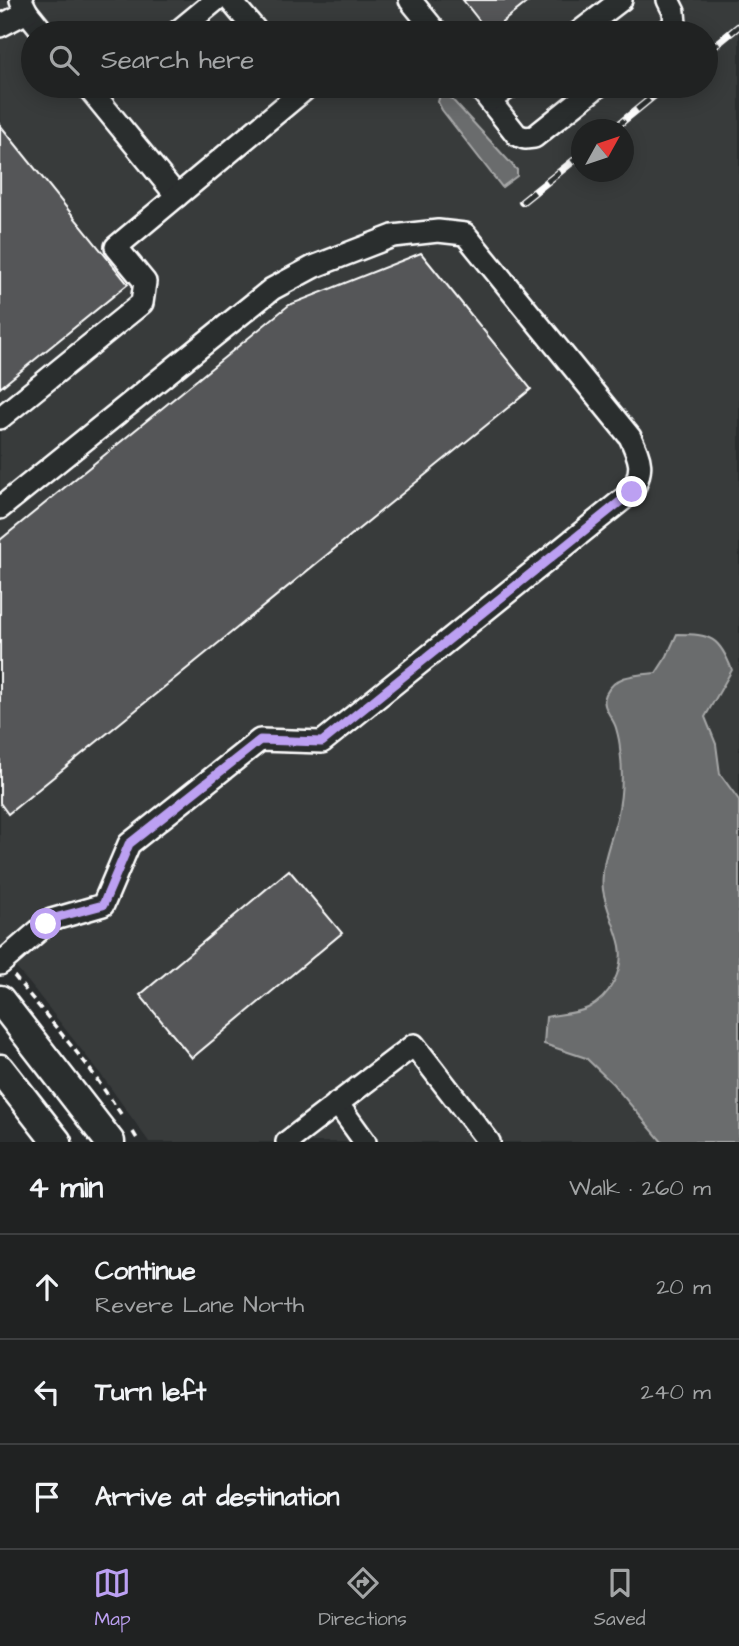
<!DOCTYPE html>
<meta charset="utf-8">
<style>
:root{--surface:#202222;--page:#282a2a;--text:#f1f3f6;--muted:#a2a4a5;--line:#3d3f40;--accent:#bca0f2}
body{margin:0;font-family:"Architects Daughter",sans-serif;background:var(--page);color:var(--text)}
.compass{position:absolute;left:571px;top:119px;width:63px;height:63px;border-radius:50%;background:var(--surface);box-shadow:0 4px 18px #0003;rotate:50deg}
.stop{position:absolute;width:21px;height:21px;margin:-16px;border:5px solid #bca0f2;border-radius:50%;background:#fff}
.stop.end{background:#bca0f2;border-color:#fff;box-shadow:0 2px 7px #0008}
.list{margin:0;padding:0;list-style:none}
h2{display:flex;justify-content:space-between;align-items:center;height:91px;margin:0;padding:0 28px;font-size:30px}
h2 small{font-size:23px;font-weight:400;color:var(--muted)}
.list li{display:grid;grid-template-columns:46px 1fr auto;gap:21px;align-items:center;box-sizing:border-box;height:105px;padding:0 28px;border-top:2px solid var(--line)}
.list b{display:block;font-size:26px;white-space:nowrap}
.list p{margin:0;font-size:23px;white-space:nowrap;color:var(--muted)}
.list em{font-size:23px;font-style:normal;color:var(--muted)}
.icon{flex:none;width:38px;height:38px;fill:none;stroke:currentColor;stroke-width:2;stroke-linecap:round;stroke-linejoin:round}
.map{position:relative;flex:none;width:739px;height:1142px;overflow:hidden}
.search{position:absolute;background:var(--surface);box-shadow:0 4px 18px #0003;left:21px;right:21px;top:21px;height:77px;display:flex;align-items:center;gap:18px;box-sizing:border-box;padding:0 24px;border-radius:38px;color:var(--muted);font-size:26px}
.sheet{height:406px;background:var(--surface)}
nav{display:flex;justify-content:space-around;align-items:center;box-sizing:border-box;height:98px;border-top:2px solid var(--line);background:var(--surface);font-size:19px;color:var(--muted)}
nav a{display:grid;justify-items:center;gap:4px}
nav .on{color:var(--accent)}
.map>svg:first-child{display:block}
</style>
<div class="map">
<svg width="739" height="1142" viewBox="0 0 739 1142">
<rect width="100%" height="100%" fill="#2a2d2e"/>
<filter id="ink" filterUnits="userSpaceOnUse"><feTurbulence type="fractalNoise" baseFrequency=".0143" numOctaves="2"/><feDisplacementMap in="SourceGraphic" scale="14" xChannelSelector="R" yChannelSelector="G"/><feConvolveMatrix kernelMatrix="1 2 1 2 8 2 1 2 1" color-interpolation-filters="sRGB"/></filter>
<g filter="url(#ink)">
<path fill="#373a3b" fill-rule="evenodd" d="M0 0H739V1142H149L105 1080 30 984 0 950ZM33 33H706V86H33ZM582 130H624V172H582Z"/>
<g fill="#6a6c6d" stroke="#a6a7a7" stroke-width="2">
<path d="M447 94 517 170V176L502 187 442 110 438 102 440 95Z"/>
<path d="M677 634C711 634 719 637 732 670L705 717 716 744 720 774 739 800V1142H662L613 1084 586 1058 544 1044 546 1017C559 1014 576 1014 588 1008 610 997 624 970 620 946 616 927 606 909 603 890 600 864 611 842 617 818 622 797 623 771 620 749 620 742 618 735 616 728 613 717 600 707 606 694 616 674 636 675 656 673L667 656Z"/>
</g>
<g fill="#555758" stroke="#fff" stroke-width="2">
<path d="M463 0H530L489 33Z"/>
<path d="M0 125 128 284 0 388Z"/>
<path d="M421 253 531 389 8 814 0 803V540L289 305Z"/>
<path d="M289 870 342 933 192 1058 140 995Z"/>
</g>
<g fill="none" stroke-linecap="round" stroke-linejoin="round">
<g stroke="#fff" stroke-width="26">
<g id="minor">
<path d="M230 0 258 33"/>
<path d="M410 0 437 33"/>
<path d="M27 12 44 33"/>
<path d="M0 26 27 12 21 0"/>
<path d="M176 33 216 0"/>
<path d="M578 33 621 0"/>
<path d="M664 33 675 24 674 12 668 0"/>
<path d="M87 86 177 196"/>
<path d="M478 86 517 135 525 138 534 137 598 86"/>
<path d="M490 100 511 86"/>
<path d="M0 418 142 303 145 282 116 247 304 90 301 86"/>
<path d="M0 508 272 289 313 267 393 236 438 231 465 234 630 437C641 461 644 468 632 492L322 742 260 740 129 844 103 905 51 920 0 964"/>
<path d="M337 1103 365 1142"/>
<path d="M287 1142 414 1045 489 1142"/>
</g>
</g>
<g stroke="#fff" stroke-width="33">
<g id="major">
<path d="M0 1000 110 1142"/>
<path d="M0 1069 57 1142"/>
</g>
</g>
<g stroke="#fff" stroke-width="3.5" stroke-dasharray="7 5" stroke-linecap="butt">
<path d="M14 976 87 1065 121 1114"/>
<path d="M133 1132 139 1142"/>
</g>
<use href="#minor" stroke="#2a2d2e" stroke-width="21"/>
<use href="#major" stroke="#2a2d2e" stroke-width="28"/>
<g stroke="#fff" stroke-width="8">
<g id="rail">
<path d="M706 53 739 26"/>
<path d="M612 130 666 86"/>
<path d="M522 202 582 154"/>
</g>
</g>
<use href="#rail" stroke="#2a2d2e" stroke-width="5" stroke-dasharray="16" stroke-linecap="butt"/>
</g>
</g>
<g fill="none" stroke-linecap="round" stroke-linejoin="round" filter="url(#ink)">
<path stroke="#bca0f2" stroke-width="9" d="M46 924 51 919 103 905 129 844 260 740 322 742 632 492"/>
</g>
</svg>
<svg class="compass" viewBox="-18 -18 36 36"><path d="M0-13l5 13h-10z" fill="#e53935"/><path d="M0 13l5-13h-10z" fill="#a2a4a5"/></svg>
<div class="stop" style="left:46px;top:924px"></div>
<div class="stop end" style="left:632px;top:492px"></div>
<div class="search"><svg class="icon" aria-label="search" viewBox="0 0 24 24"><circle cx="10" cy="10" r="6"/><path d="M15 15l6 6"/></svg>Search here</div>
</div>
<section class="sheet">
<h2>4 min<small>Walk · 260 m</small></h2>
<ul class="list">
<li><svg class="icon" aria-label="ahead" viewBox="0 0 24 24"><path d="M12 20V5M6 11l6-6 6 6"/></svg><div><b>Continue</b><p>Revere Lane North</p></div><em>20 m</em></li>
<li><svg class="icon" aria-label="left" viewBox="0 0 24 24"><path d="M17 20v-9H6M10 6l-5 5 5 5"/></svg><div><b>Turn left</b></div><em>240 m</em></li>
<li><svg class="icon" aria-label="arrive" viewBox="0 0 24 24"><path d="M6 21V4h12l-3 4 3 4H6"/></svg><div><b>Arrive at destination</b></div></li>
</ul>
</section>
<nav>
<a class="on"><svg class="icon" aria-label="map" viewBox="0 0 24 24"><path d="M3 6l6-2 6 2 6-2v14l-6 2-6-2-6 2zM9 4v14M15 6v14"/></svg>Map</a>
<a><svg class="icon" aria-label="directions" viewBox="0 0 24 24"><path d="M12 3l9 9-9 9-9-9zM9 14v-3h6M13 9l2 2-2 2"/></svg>Directions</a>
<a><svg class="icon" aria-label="saved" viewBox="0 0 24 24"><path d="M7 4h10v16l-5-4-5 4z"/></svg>Saved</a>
</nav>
